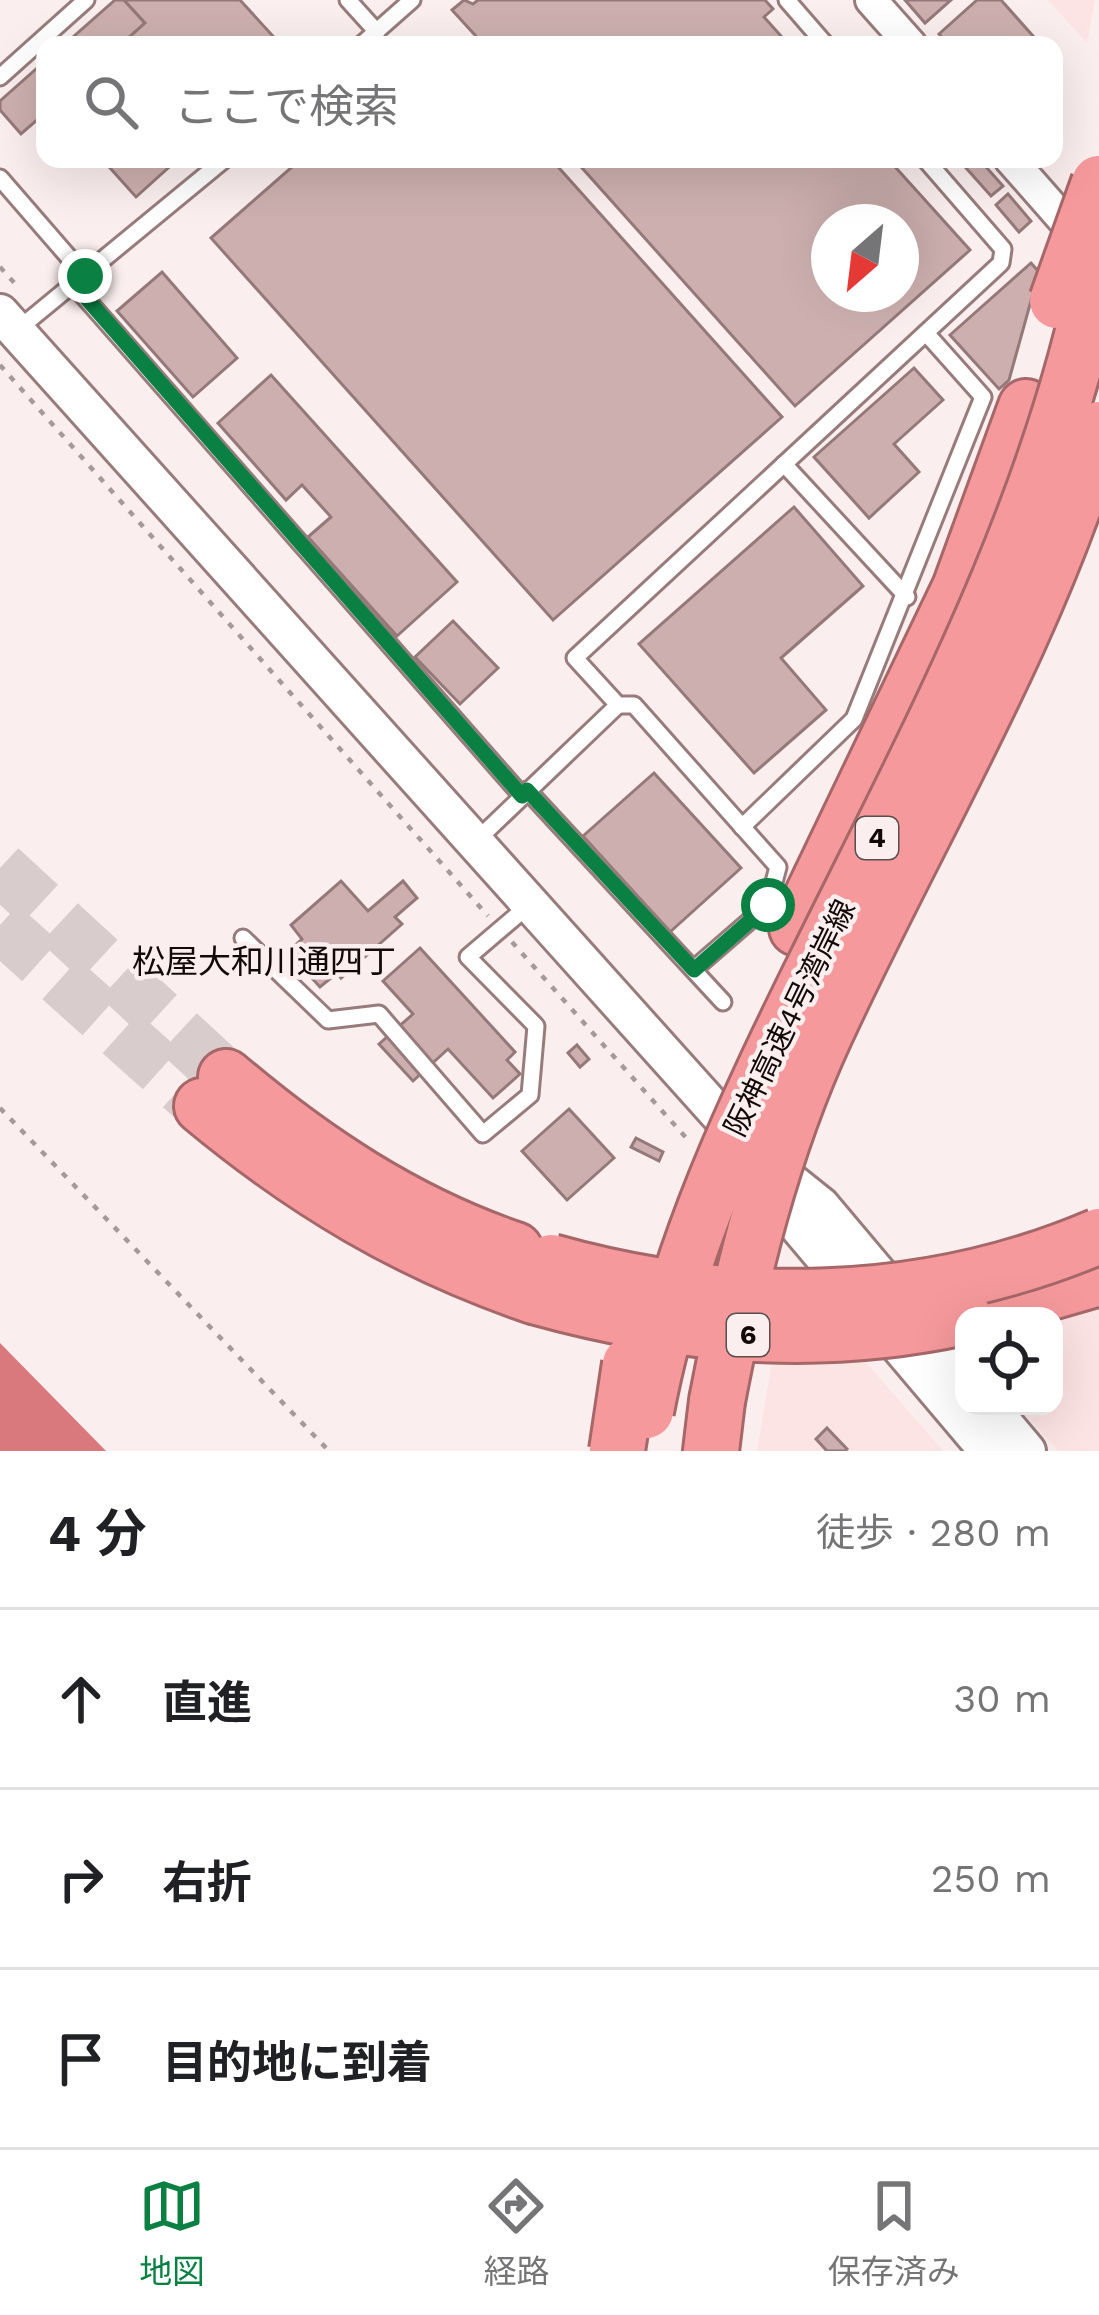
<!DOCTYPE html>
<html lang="ja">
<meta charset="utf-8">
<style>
:root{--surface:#fff;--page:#f6f6f6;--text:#202124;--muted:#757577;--line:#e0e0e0;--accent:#0b8043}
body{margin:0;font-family:"Work Sans","Noto Sans JP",sans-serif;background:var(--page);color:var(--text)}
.controls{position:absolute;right:36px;bottom:36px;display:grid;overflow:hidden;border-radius:24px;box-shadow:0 12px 48px #0002}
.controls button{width:108px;height:108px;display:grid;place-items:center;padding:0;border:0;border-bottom:3px solid var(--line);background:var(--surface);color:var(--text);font:60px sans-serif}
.compass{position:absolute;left:811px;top:204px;width:108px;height:108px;border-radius:50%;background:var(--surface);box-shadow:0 12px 48px #0002;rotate:208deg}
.stop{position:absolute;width:36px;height:36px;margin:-27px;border:9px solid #0b8043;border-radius:50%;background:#fff}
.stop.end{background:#0b8043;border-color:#fff;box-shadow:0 3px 12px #0008}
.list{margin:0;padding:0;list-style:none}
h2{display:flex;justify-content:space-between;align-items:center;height:156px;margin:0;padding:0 48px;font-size:51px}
h2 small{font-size:39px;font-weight:400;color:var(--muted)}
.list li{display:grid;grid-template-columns:78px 1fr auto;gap:36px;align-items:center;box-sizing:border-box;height:180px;padding:0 48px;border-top:3px solid var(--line)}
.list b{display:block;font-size:45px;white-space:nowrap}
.list em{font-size:39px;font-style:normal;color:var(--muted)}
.icon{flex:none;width:66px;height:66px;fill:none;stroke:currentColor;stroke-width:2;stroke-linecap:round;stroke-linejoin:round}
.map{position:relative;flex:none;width:1099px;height:1451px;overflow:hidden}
.search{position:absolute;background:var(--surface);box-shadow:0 12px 48px #0002;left:36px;right:36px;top:36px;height:132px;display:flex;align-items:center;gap:30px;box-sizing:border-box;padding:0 42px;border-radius:24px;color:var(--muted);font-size:45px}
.sheet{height:696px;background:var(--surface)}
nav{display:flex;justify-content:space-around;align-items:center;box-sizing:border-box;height:168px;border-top:3px solid var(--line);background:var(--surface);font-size:33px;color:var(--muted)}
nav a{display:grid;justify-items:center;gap:6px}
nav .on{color:var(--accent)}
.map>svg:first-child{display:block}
</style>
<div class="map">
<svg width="1099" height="1451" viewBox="0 0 1099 1451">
<rect width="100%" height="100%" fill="#fbeeee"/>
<g fill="#fde4e4">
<path d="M1048 0H1095L1087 43Z"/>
<path d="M1099 1300V1451H1058L1018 1406H1054V1316Z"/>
<path d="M851 1345 943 1451H757L774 1349Z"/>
</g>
<path fill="#d9797d" d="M0 1343 106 1451H0Z"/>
<g fill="#cdafaf" stroke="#957979" stroke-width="3" fill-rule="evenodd">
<path d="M115 0H124L145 23 125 41 129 45H64Z"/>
<path d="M124 0H240L281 45H129L125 41 145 23Z"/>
<path d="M464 0 473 4 478 0H765L773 9 764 17 789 45H484L452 10Z"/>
<path d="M905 0H951L925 23Z"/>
<path d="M977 0H1001L1041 45H949L939 34Z"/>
<path d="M36 69 45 79V113L21 134 0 110V101Z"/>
<path d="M102 159H178L136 197Z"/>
<path d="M301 159H551L782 417 553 620 211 238Z"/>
<path d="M574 159H888L970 250 795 406ZM829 222H901V294H829Z"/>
<path d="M958 159H979L1003 186 991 196Z"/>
<path d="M1008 194 1031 221 1019 232 996 205Z"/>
<path d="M1031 263 1039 272 1009 380 999 389 950 335Z"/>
<path d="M162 272 237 358 193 397 117 311Z"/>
<path d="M914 368 943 400 894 444 919 472 869 518 814 457Z"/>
<path d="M271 375 457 582 397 636 308 537 331 517 302 485 286 500 218 423Z"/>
<path d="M794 507 863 586 781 658 826 710 754 773 639 644Z"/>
<path d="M453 621 498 668 460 704 415 657Z"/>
<path d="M654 773 741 868 670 932 583 836Z"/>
<path d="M341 881 368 911 403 881 417 898 395 917 402 924 341 978 337 973 320 987 288 952 302 939 291 925Z"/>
<path d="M420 948 515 1052 507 1060 520 1074 493 1098 448 1049 413 1081 379 1044 413 1014 383 981Z"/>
<path d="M577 1045 589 1059 580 1067 568 1053Z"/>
<path d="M569 1109 614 1158 567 1200 522 1151Z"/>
<path d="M636 1138 663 1152 659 1161 631 1147Z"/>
<path d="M827 1428 847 1449 845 1451H827L816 1439Z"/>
</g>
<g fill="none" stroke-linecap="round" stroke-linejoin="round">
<g stroke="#d8cccc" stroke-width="54" stroke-dasharray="54 27" stroke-linecap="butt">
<path d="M0 868 226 1077"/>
<path d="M0 925 202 1106"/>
</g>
<g stroke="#987c7c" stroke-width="21">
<g id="service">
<path d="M348 0 377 32"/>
<path d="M787 0 826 45"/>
<path d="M361 45 412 0"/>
<path d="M0 77 86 0"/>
<path d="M0 178 85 276"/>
<path d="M73 284 522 796"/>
<path d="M16 331 225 159"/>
<path d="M784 464 907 597"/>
<path d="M618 705H634L778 867 768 905 694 969"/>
<path d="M527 790 723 1002"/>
<path d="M742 827 854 719 983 397 926 333"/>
<path d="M476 841 618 705 575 658 1001 263 1003 249 925 159"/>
<path d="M243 938 328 1020 379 1014 483 1134 530 1095 536 1026 468 957 529 905"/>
</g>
</g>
<g stroke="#987c7c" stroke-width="36">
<g id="minor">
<path d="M871 0 911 45"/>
<path d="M1010 159 1083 242"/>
</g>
</g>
<g stroke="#987c7c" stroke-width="42">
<g id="tertiary">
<path d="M0 313 751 1150 821 1206 964 1376"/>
<path d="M765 1174 796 1224 988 1451"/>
<path d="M989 1406 1027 1451"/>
</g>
</g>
<g stroke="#a66769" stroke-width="60">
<g id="motorway">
<path d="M797 928 960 588 1026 407"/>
<path d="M226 1077C313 1151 406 1213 515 1250"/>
<path d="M202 1106C304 1191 408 1253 534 1296"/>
<path d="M968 1316 1099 1278"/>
<path d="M711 1451 717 1401"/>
</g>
</g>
<g stroke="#a59999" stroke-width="4.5" stroke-dasharray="6 9" stroke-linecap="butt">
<path d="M0 267 18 287"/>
<path d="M0 365 488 916"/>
<path d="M512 942 688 1140"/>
<path d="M0 1108 329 1451"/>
</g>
<use href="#service" stroke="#fff" stroke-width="15"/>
<use href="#minor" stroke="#fff" stroke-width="30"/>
<use href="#tertiary" stroke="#fff" stroke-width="36"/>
<use href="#motorway" stroke="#f5999c" stroke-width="54"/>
<g stroke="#a66769" stroke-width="60" stroke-linecap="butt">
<g id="motorway-bridge">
<path d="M1057 301 1099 183"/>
<path d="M551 1262C732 1313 924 1311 1099 1236"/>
<path d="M534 1296C677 1336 818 1349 964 1317"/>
<path d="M717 1401C741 1276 771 1151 825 1034 917 834 1036 641 1099 429"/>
<path d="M646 1411C676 1251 745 1107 817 961 929 734 1050 512 1099 261"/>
<path d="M617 1451 630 1364"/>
</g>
</g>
<use href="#motorway-bridge" stroke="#f5999c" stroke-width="54"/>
</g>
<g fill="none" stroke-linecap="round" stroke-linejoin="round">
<path stroke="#0b8043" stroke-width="15" d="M85 276 74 284 522 796 527 790 694 970 768 905"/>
</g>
<g text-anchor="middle" stroke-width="9" stroke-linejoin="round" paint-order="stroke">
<g fill="#fbeeee" stroke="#594e4e" stroke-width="3">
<rect x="856" y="817" width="42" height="42" rx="9"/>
<rect x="727" y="1314" width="42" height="42" rx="9"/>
</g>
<g font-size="27" font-weight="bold" fill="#130909">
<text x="877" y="847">4</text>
<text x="748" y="1344">6</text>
</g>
<g font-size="30" fill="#130909" stroke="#fbeeee">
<text transform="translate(790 1018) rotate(-64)" y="10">阪神高速4号湾岸線</text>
</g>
<g font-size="33" fill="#130909" stroke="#fbeeee">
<text x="264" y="973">松屋大和川通四丁</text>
</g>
</g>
</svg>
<div class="controls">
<button><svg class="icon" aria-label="locate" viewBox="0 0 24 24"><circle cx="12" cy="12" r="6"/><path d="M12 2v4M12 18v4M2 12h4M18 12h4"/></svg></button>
</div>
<svg class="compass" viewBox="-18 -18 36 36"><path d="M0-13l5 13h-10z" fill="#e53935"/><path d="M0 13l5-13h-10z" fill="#757577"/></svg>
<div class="stop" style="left:768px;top:905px"></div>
<div class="stop end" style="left:85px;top:276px"></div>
<div class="search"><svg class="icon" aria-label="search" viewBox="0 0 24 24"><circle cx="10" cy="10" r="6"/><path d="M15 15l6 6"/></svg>ここで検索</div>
</div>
<section class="sheet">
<h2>4 分<small>徒歩 · 280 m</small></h2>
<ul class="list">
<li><svg class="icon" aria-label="ahead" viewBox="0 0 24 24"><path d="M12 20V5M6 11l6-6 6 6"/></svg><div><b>直進</b></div><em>30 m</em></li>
<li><svg class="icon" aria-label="right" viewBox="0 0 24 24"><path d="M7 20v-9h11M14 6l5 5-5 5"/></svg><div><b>右折</b></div><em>250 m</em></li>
<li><svg class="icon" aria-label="arrive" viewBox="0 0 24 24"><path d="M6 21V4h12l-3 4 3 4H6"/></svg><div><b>目的地に到着</b></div></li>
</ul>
</section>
<nav>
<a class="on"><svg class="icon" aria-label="map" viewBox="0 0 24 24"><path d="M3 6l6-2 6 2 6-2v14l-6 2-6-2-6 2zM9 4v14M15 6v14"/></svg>地図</a>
<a><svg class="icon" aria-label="directions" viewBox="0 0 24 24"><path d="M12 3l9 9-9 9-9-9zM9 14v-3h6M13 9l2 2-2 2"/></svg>経路</a>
<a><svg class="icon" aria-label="saved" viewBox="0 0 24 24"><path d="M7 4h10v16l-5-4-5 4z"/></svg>保存済み</a>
</nav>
